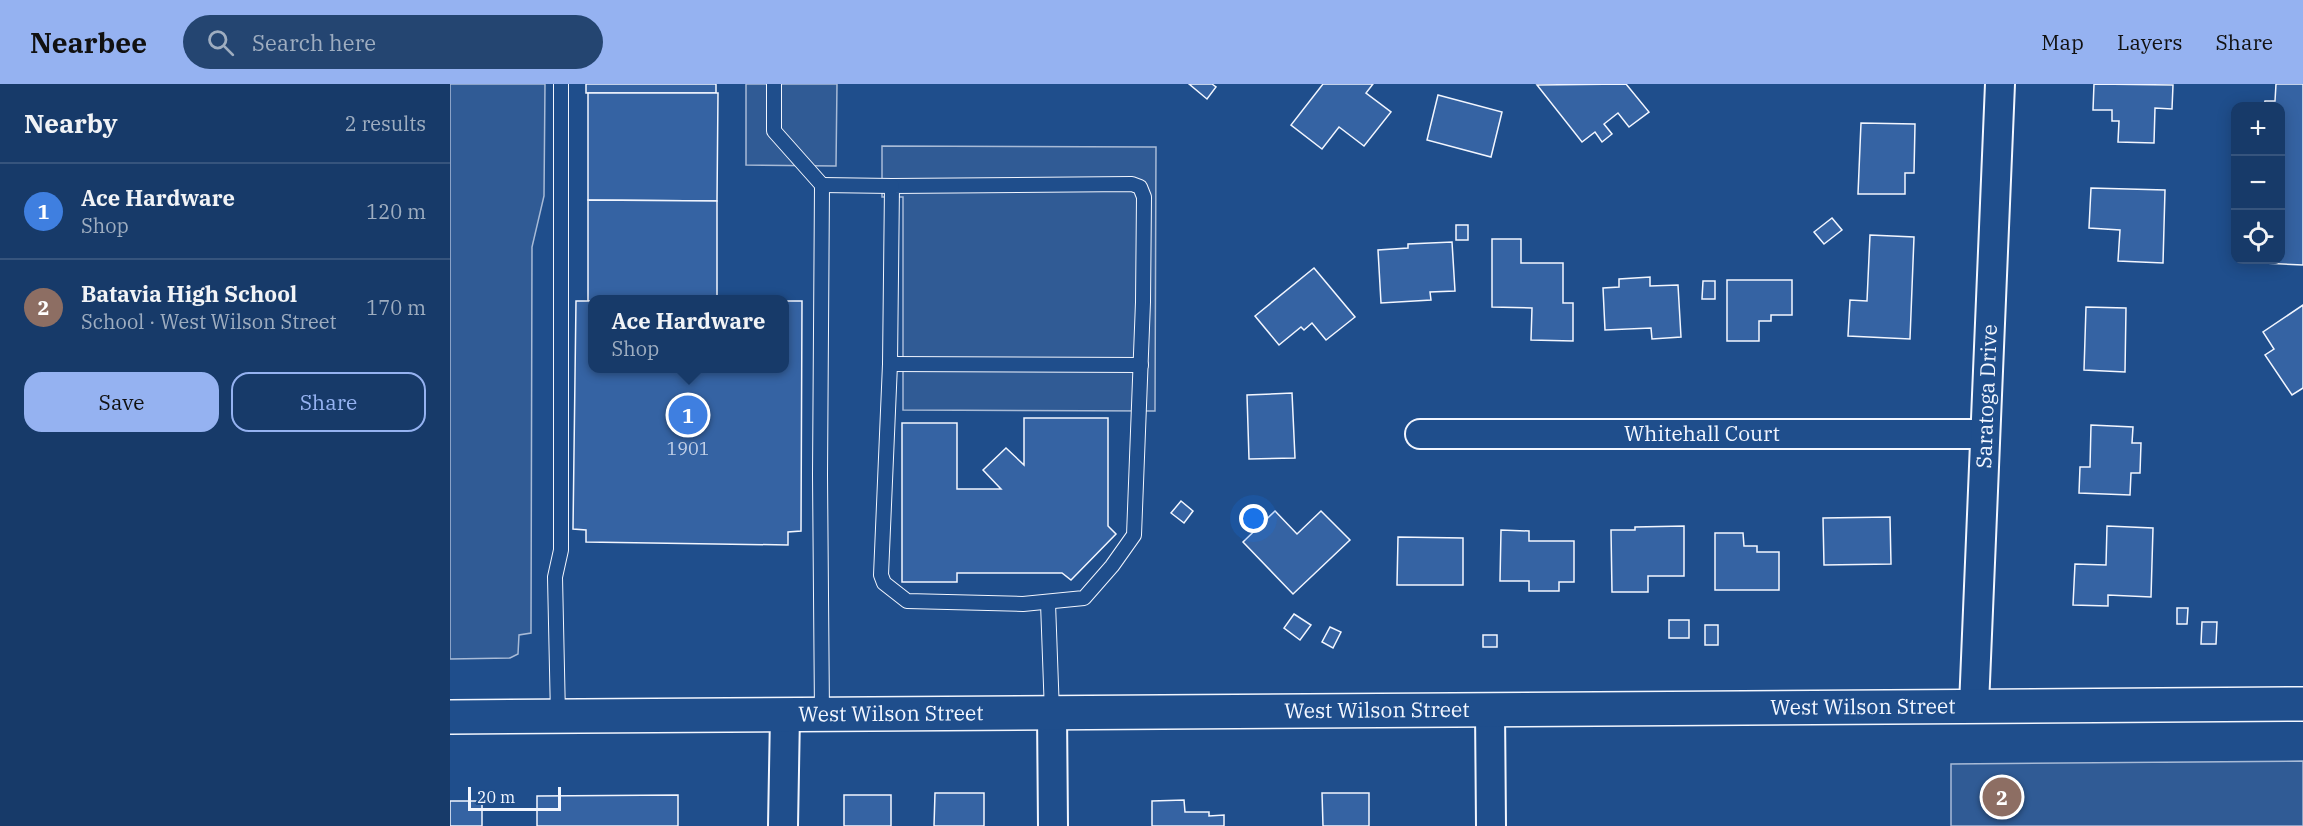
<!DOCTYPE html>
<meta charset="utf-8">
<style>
:root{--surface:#173a69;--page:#244571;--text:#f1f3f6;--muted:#9eadc0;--line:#36547d;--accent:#95b2f1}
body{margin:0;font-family:"IBM Plex Serif",serif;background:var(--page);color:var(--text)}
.controls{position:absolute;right:18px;top:18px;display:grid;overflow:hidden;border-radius:12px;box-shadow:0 3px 15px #0003}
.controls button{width:54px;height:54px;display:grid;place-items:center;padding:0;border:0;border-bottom:2px solid var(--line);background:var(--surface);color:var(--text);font:30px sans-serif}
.scale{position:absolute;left:18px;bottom:15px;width:93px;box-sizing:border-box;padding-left:6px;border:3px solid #f2f6ff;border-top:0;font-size:16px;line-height:21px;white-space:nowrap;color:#f2f6ff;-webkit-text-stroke:4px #1f4e8c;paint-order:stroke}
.you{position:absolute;left:804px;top:435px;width:21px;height:21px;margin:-15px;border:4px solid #fff;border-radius:50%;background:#1a73e8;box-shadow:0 0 0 9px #1a73e833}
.badge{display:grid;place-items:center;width:39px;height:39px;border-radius:50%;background:var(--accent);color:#fff;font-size:20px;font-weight:700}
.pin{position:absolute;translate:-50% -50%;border:3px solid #fff;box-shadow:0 2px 6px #0006}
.popup{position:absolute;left:138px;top:211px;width:201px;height:78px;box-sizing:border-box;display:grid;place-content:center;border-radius:12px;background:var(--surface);filter:drop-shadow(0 2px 4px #0005);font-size:20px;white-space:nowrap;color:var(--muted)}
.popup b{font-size:22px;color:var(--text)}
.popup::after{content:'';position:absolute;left:50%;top:100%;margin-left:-12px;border:12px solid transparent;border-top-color:var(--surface)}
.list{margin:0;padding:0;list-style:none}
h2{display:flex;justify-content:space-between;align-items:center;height:78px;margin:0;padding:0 24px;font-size:26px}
h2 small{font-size:20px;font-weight:400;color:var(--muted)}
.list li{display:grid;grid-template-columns:39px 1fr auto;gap:18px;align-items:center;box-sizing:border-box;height:96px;padding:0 24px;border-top:2px solid var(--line)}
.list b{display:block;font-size:22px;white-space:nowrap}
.list p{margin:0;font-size:20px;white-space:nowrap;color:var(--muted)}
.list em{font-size:20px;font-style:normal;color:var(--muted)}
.actions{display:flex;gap:12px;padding:18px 24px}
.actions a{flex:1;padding:14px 0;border:2px solid var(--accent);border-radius:18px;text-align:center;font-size:21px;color:var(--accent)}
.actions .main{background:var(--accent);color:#111}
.icon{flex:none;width:33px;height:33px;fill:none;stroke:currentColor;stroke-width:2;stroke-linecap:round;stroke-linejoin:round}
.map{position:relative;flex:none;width:1853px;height:742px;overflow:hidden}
header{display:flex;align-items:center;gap:36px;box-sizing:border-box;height:84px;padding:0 30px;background:var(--accent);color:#111}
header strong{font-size:28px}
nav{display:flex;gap:33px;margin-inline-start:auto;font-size:21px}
.search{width:420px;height:54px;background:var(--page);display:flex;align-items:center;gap:15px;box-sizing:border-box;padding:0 21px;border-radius:33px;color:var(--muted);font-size:22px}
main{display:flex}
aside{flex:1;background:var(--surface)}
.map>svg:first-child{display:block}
</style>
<header>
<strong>Nearbee</strong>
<div class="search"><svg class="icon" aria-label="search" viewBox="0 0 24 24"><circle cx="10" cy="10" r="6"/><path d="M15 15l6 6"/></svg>Search here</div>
<nav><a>Map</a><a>Layers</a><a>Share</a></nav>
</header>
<main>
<aside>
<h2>Nearby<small>2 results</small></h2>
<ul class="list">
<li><span class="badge" style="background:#3f7fe0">1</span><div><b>Ace Hardware</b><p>Shop</p></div><em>120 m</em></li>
<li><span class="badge" style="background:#8d6e63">2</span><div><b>Batavia High School</b><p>School · West Wilson Street</p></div><em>170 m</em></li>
</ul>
<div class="actions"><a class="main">Save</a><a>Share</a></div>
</aside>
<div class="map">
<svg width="1853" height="742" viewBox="0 0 1853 742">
<rect width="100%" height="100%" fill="#1f4e8c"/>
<g fill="#305b95" stroke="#a8bbd7" stroke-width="1.5">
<path d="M0 0H95L94 112 82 163 81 549 69 551 68 570 60 574 0 575Z"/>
<path d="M296 0H387L386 82 296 81Z"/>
<path d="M432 62 706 63 705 327 453 326V113H432Z"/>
<path d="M1853 677V742H1501V680Z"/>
</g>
<g fill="#3563a3" stroke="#f2f6ff" stroke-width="1.5">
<rect x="136" y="0" width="130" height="9"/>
<path d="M739 0H762L766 3 757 15Z"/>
<path d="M873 0H923L916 9 941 28 914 62 889 43 872 65 841 41Z"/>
<path d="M1176 0 1199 28 1179 43 1168 29 1154 40 1162 50 1152 58 1145 48 1132 58 1087 1Z"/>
<path d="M1644 0 1723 1 1722 25 1705 24 1704 59 1668 58 1669 37H1662V26H1643Z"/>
<path d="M1826 0H1853V181L1814 179V176H1830V22H1814L1815 17H1825Z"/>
<path d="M138 9H268L267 117 138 116Z"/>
<path d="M988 11 1052 28 1041 73 977 56Z"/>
<path d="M1411 39 1465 40 1464 89H1455V110H1408Z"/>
<path d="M1641 104 1715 106 1713 179 1668 177 1670 146 1639 144Z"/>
<path d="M138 116 267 117V216L138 217Z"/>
<path d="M1382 134 1392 146 1374 160 1364 148Z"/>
<rect x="1006" y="141" width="12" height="15"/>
<path d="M1420 151 1464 153 1460 255 1398 252 1400 216 1417 217Z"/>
<path d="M1042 155H1071V179H1113V219H1123V257L1081 256 1082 224 1042 223Z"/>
<path d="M1002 158 1005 207 980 208 981 216 931 219 928 166 958 164V160Z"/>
<path d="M864 184 905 233 876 256 862 239 854 246 851 243 829 261 805 232Z"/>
<path d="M1200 193V202L1228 201 1231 253 1202 255 1201 244 1155 246 1153 204 1169 203V195Z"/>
<path d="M1277 196H1342V231H1321V237H1309V257H1277Z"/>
<path d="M1253 197H1265V215H1252Z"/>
<path d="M126 217H142V284H334V217H352L351 447 338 448V461L136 458V446L123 445Z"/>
<path d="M1853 221V304L1842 311 1815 271 1824 265 1813 248Z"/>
<path d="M1636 223 1676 224 1675 288 1634 286Z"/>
<path d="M842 309 845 374 799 375 797 311Z"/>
<path d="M574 334H658V442L666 450 621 496 612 489H507V498H452V339H507V405H551L533 386 556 364 574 381Z"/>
<path d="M1641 341 1683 343 1682 359H1691L1690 389H1681L1680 411 1629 409 1630 383H1640Z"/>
<path d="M731 417 743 427 734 439 721 429Z"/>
<path d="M825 427 847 450 871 427 900 456 843 510 793 458Z"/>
<path d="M1440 433 1441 480 1374 481 1373 434Z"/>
<path d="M1234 442V492H1198V508H1162L1161 446H1185V443Z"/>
<path d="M1657 442 1703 444 1701 513 1658 511V522L1623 521 1625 480 1656 481Z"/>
<path d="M1051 446 1079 447V457H1124V498H1109V507H1079V497H1050Z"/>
<path d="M1265 449H1293L1294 462H1307V468H1329V506H1265Z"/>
<path d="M948 453 1013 454V501H947Z"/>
<path d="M1727 524H1738L1737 540H1727Z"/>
<path d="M844 530 861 541 850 556 834 544Z"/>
<rect x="1219" y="536" width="20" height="18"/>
<path d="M1752 538H1767L1766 560H1751Z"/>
<rect x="1255" y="541" width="13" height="20"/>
<path d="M880 543 891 548 883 564 872 558Z"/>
<rect x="1033" y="551" width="14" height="12"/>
<path d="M485 709H534V742H484Z"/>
<path d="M872 709H919V742H873Z"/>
<path d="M228 711V742H87V712Z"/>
<rect x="394" y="711" width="47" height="31"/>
<path d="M734 716 735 728H759V732L774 731V742H702V717Z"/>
<rect x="0" y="717" width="32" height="25"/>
</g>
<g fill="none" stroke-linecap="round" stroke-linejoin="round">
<g stroke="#f2f6ff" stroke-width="16">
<g id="service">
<path d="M324 0V47L372 101 370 391 372 630"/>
<path d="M682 100 690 103 694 113 693 218 684 451 662 482 634 514 573 520 457 517 434 499 431 491 440 280 442 102Z"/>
<path d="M372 101 442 102"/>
<path d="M440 280 691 281"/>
<path d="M598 519 602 629"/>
<path d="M108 632 105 493 111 466V0"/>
</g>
</g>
<g stroke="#f2f6ff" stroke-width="32">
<g id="minor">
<path id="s1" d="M970 350H1534"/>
<path id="s2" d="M1524 622 1550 0"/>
<path d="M1040 626 1041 742"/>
<path d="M602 629 603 742"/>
<path d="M333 742 335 631"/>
</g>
</g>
<g stroke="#f2f6ff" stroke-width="36">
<g id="secondary">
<path id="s3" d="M0 633 1853 620"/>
</g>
</g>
<use href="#service" stroke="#1f4e8c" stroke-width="14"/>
<use href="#minor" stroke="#1f4e8c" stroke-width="28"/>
<use href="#secondary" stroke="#1f4e8c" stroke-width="33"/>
</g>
<g text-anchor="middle" stroke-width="4.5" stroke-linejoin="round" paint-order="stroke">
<g font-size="18" fill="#c3d1e8">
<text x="238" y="371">1901</text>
</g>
<g font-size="21" fill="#f2f6ff" stroke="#1f4e8c">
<text dy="7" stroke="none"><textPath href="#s2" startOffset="310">Saratoga Drive</textPath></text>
<text dy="7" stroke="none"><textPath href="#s1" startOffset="282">Whitehall Court</textPath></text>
<text dy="7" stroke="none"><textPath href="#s3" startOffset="1413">West Wilson Street</textPath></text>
<text dy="7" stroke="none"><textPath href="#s3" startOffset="927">West Wilson Street</textPath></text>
<text dy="7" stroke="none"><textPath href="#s3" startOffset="441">West Wilson Street</textPath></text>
</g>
</g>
</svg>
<div class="controls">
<button>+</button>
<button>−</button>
<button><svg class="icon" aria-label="locate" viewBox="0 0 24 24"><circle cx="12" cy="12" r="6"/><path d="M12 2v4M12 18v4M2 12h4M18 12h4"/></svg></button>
</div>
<div class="scale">20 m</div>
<div class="you"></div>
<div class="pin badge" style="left:238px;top:331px;background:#3f7fe0">1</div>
<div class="popup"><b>Ace Hardware</b>Shop</div>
<div class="pin badge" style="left:1552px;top:713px;background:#8d6e63">2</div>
</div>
</main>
